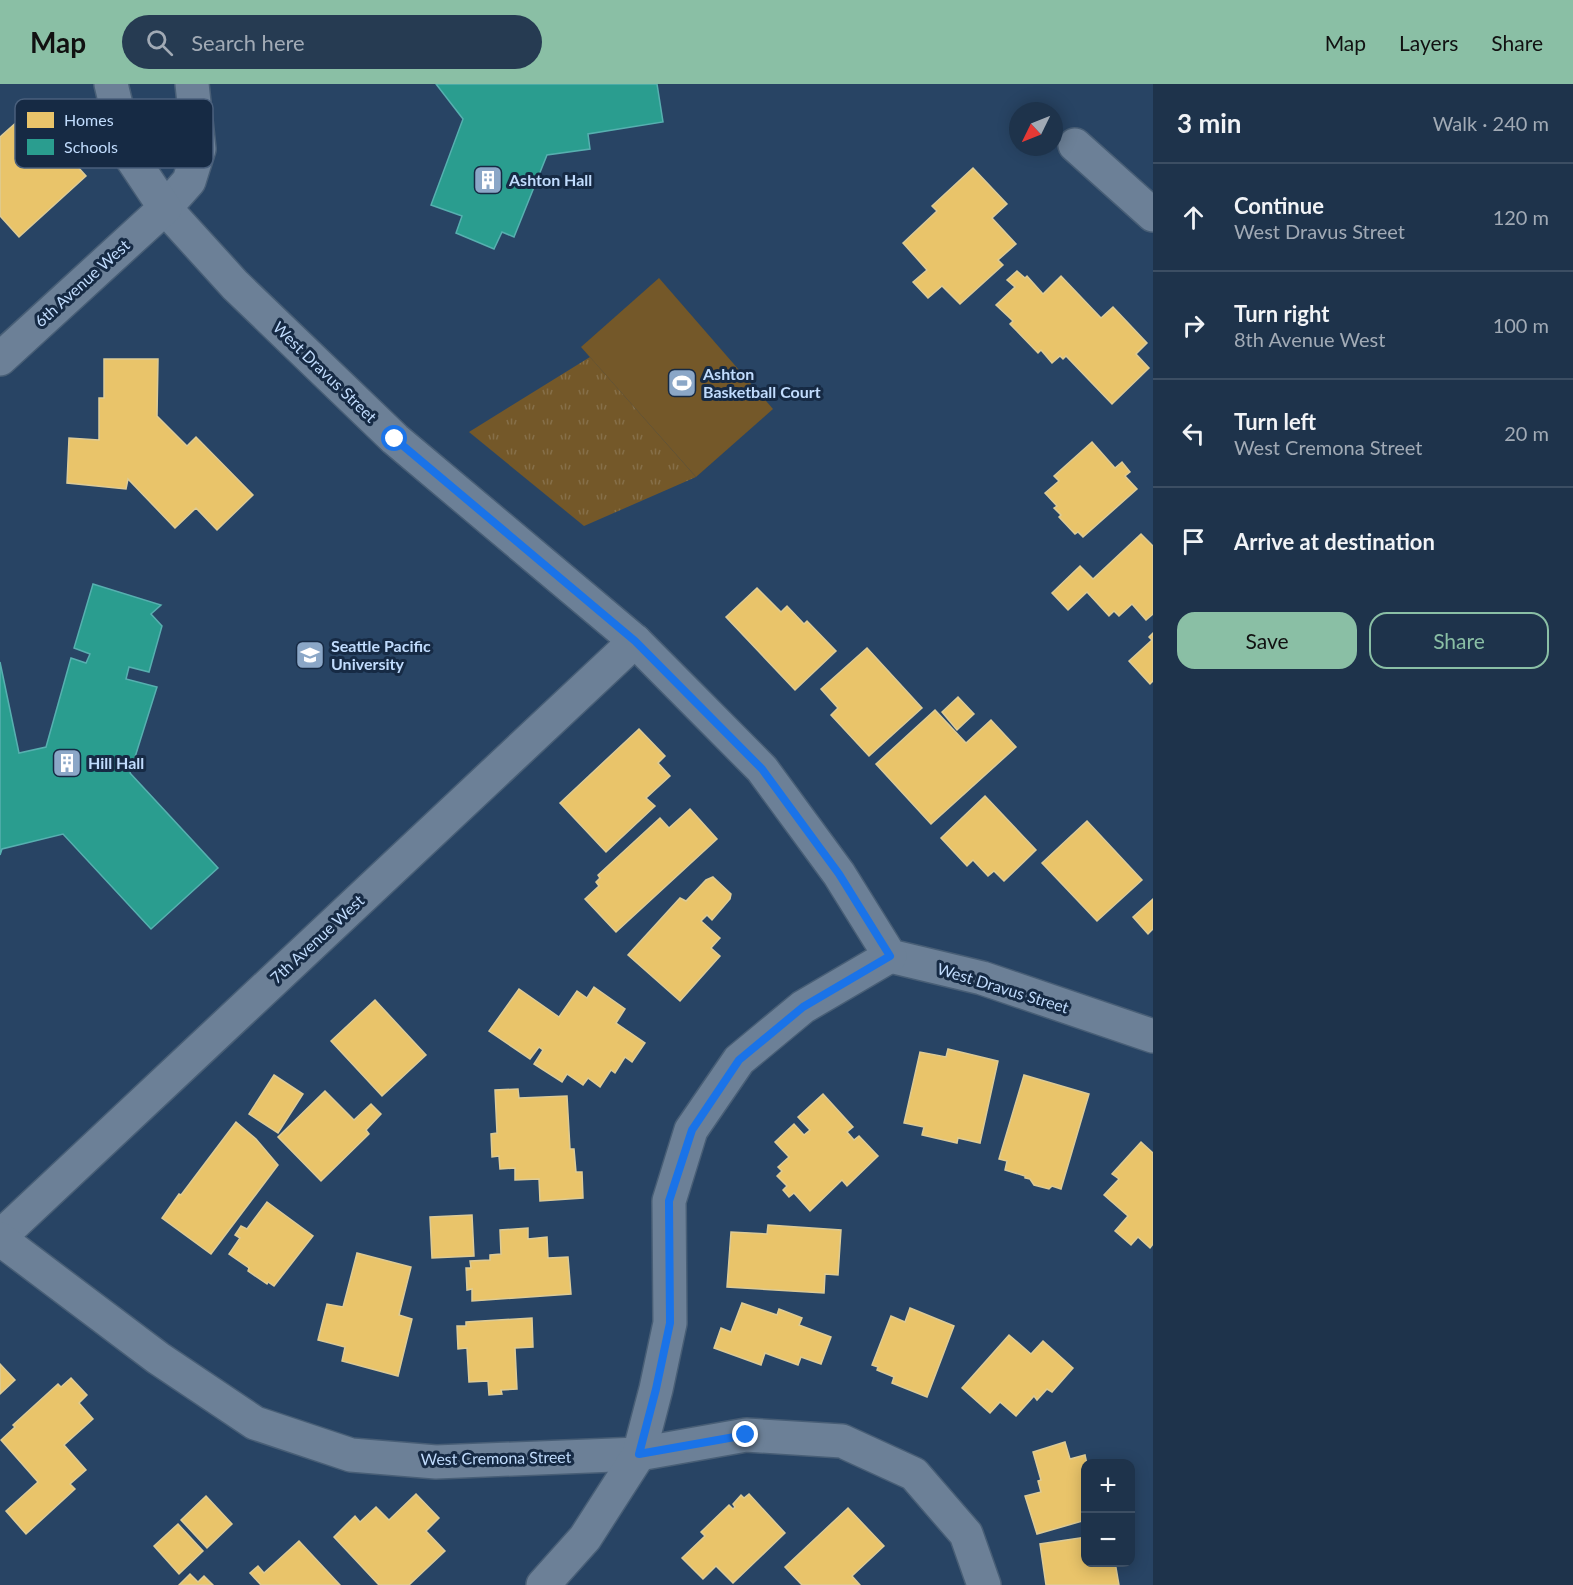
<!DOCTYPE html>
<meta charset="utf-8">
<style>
:root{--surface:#1e334b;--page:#263b52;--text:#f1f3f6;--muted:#a1aab5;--line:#3c4e63;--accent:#8abfa5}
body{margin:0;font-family:Lato,sans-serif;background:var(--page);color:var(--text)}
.controls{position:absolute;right:18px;bottom:18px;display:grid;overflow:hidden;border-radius:12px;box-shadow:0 3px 15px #0003}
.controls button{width:54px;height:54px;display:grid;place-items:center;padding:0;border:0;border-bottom:2px solid var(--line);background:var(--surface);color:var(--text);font:30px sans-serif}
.compass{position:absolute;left:1009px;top:18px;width:54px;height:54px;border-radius:50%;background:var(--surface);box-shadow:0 3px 15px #0003;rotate:227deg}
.stop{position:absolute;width:18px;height:18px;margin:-14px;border:4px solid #1a73e8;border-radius:50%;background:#fff}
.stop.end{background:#1a73e8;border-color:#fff;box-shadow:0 2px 6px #0008}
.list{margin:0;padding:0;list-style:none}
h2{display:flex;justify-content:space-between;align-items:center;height:78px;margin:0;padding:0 24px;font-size:26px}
h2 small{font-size:20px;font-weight:400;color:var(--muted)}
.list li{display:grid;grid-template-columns:39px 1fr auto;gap:18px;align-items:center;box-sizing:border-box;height:108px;padding:0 24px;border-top:2px solid var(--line)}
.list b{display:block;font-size:22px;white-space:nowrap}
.list p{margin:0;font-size:20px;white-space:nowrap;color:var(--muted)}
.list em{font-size:20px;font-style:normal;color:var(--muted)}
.actions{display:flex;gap:12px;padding:18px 24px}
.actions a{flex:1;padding:14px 0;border:2px solid var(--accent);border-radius:18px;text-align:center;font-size:21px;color:var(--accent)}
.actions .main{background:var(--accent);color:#111}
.icon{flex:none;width:33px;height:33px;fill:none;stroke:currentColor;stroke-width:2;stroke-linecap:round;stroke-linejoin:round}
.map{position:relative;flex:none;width:1153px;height:1501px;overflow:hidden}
header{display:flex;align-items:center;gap:36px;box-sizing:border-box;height:84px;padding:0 30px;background:var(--accent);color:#111}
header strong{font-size:28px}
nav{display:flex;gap:33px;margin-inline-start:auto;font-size:21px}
.search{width:420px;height:54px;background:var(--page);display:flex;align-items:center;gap:15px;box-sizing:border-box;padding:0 21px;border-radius:33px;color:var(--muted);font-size:22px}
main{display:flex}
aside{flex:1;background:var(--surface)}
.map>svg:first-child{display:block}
</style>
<header>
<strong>Map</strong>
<div class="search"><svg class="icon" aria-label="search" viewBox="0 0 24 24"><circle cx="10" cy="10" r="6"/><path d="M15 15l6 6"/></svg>Search here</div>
<nav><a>Map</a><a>Layers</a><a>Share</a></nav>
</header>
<main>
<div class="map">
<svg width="1153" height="1501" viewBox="0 0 1153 1501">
<defs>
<pattern id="grass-tufts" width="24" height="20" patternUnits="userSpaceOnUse" patternTransform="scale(1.5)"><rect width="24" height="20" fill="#745829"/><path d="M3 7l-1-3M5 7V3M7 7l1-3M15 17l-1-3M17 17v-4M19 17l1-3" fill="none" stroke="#866f49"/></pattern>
</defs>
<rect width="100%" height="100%" fill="#284464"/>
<path fill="url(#grass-tufts)" d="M590 273 696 393 584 442 469 348Z"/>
<path fill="#745829" d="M659 194 773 325 696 393 581 263Z"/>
<g fill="#e9c46a" stroke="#ddcb96" stroke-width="1.5">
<path d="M38 19 68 53 59 62 86 92 19 153 0 132V53Z"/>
<path d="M973 84 1007 120 992 134 1016 160 998 176 1003 181 960 220 942 202 928 214 913 198 927 186 903 159 937 127 932 122Z"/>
<path d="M1017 187 1025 194 1027 192 1043 210 1061 192 1101 234 1113 223 1147 259 1136 270 1149 284 1112 320 1066 272 1063 275 1060 272 1052 279 1041 266 1038 269 1010 240 1013 237 996 221 1015 203 1007 196Z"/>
<path d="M104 275H158L157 332 187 362 196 353 253 411 217 446 196 424 175 444 128 395 126 405 67 399 69 354 99 356V314H104Z"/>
<path d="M1092 358 1115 384 1122 378 1130 388 1125 392 1137 405 1083 453 1078 448 1075 450 1059 433 1061 431 1054 424 1057 422 1045 409 1059 397 1054 392Z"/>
<path d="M1141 450 1153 462V530L1146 536 1132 520 1119 532 1114 527 1109 532 1087 508 1068 526 1052 509 1080 482 1093 495Z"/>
<path d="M757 504 781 528 787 522 804 540 807 537 836 567 795 606 726 533Z"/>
<path d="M1153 549V597L1150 600 1129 577 1152 556 1149 553Z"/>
<path d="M867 564 922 624 869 672 831 631 838 624 821 605Z"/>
<path d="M958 613 974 630 957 646 942 628Z"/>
<path d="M935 626 966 659 991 636 1016 663 931 740 876 680Z"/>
<path d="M639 645 665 672 658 679 670 692 646 714 655 722 606 768 560 719Z"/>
<path d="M985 712 1036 766 1004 797 994 787 988 792 973 776 967 782 941 754Z"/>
<path d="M690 725 717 755 616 848 585 815 599 802 596 798 600 794 598 791 660 734 669 744Z"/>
<path d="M1087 737 1142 796 1097 837 1042 779Z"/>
<path d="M713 793 731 810 730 815 712 836 707 831 701 837 720 854 711 864 720 872 680 917 628 871 680 814 686 817 706 796Z"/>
<path d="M1153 815V845L1148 850 1133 833Z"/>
<path d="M594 903 625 925 616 939 645 959 632 978 625 973 615 989 611 986 600 1003 588 994 583 1001 567 990 562 998 534 980 543 966 539 963 530 975 489 947 519 905 559 933 577 907 587 914Z"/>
<path d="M375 916 426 971 382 1012 331 957Z"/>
<path d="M948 965 998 977 980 1059 958 1054 957 1059 922 1051 924 1043 904 1039 920 968 946 973Z"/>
<path d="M274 991 303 1010 278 1049 249 1030Z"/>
<path d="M1024 991 1089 1010 1061 1105 1052 1102 1049 1105 1034 1101 1030 1095 1025 1094V1092L1005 1086 1007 1077 999 1075Z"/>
<path d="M518 1005 519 1014 567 1012 570 1065H574L576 1088H582L583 1114 540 1117 539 1095 515 1096V1084L500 1085 499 1072 492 1073 491 1050 497 1049 495 1006Z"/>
<path d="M325 1007 354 1036 371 1020 381 1030 366 1046 369 1050 321 1097 278 1053Z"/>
<path d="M823 1010 853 1043 847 1048 854 1056 859 1052 878 1072 847 1102 842 1096 810 1127 794 1109 789 1113 783 1106 787 1102 777 1092 782 1087 778 1083 789 1073 775 1058 794 1040 804 1051 810 1046 798 1033Z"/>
<path d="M236 1038 256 1055 278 1081 211 1170 162 1134 179 1110 181 1111Z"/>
<path d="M1141 1058 1153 1069V1160L1150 1164 1138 1153 1131 1161 1115 1147 1128 1132 1104 1111 1119 1095 1112 1090Z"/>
<path d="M267 1118 313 1152 274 1202 268 1198 267 1200 248 1187 249 1184 229 1170 240 1154 235 1151 241 1142 247 1145Z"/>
<path d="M472 1131 474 1172 432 1174 430 1133Z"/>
<path d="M768 1141 841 1146 838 1191 825 1190 824 1209 727 1203 731 1148 767 1150Z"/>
<path d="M528 1144V1155L547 1153 548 1174 568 1173 571 1210 472 1217V1205L467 1206 466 1184H471L470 1177 490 1176V1171L501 1170 500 1146Z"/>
<path d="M357 1169 411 1183 399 1231 412 1235 398 1292 342 1277 345 1263 318 1256 327 1220 343 1223Z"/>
<path d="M742 1219 777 1231 779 1225 802 1234 799 1241 831 1253 821 1280 801 1273 798 1281 765 1269 761 1281 714 1264 721 1244 731 1248Z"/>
<path d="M910 1224 954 1242 927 1313 892 1299 894 1293 877 1286 878 1283 872 1281 891 1232 905 1238Z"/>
<path d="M532 1234 533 1263 515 1264 517 1305 501 1306 502 1310 489 1311 488 1297 469 1298 467 1264 458 1265 457 1242H466V1238Z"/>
<path d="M1009 1251 1031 1270 1043 1257 1073 1284 1052 1308 1047 1305 1037 1316 1034 1312 1016 1332 1000 1318 990 1329 962 1304Z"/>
<path d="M0 1280 15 1296 0 1310Z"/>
<path d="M71 1294 87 1311 79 1319 93 1335 64 1361 86 1386 70 1400 75 1405 26 1450 6 1427 38 1398 1 1356 15 1343 13 1341 58 1300 61 1303Z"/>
<path d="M1065 1358 1070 1375 1085 1371 1087 1380H1086V1436L1037 1450 1025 1412 1041 1408 1038 1397 1041 1396 1033 1368Z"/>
<path d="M416 1410 439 1434 426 1447 445 1467 409 1501H379L334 1453 355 1432 360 1438 376 1423 389 1436Z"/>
<path d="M749 1410 785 1449 733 1499 716 1482 703 1495 682 1474 705 1452 701 1448 729 1421 733 1425 735 1423 733 1420 741 1411 744 1414Z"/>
<path d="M206 1412 232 1440 207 1464 181 1436Z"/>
<path d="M848 1424 884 1462 852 1492 860 1501H802L785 1483Z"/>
<path d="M178 1440 203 1467 179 1490 154 1462Z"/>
<path d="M1086 1453V1478H1115L1119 1501H1046L1040 1460Z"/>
<path d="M299 1457 340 1501H261L250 1489 258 1482 264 1489Z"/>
<path d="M190 1490 198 1498 204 1492 213 1501H179Z"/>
</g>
<g fill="#2a9d8f" stroke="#57b0b0" stroke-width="1.5">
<path d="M436 0H657L663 38 588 50 590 65 547 71 514 153 502 148 494 165 456 149 462 132 431 121 463 35Z"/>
<path d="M93 500 161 521 151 530 162 542 149 588 129 583 126 595 157 603 130 689 218 784 151 845 63 750 2 765 0 771V578L19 669 46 663 71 574 86 579 90 570 74 564Z"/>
</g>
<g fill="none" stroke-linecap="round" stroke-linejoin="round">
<g stroke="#485e76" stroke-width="36">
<g id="street">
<path d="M192 0 199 65 189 97 165 124 235 201 395 355 635 557 762 685 839 790 890 872 982 894 1153 952"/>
<path d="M1075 61 1153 131"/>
<path d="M0 275 165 124 127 67 111 0"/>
<path d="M0 1153 635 557"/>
<path d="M0 1155 158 1274 255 1339 351 1371 436 1378 639 1370 746 1351 842 1357 914 1390 966 1450 984 1501"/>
<path d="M543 1501 585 1454 639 1370 656 1305 670 1239 669 1117 691 1046 739 976 803 923 890 872"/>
</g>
</g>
<use href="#street" stroke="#6c8097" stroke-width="33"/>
</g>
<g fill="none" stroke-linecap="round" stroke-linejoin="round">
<path stroke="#1a73e8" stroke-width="8" d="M395 355 635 557 762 685 839 790 890 872 803 923 739 976 692 1046 669 1117 670 1239 656 1305 639 1370 746 1351"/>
</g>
<defs>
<g id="building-square" transform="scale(1.5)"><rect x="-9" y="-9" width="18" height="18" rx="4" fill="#8ba7c7" stroke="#162a44"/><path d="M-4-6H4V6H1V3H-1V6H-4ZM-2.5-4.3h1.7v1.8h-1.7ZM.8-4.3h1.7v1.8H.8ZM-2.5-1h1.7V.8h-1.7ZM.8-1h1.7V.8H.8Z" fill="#fff"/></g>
<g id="stadium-square" transform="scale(1.5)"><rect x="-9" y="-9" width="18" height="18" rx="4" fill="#8ba7c7" stroke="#162a44"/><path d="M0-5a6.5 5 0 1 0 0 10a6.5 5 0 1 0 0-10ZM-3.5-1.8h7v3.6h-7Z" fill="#fff"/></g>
<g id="university-square" transform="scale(1.5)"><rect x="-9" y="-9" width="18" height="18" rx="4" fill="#8ba7c7" stroke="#162a44"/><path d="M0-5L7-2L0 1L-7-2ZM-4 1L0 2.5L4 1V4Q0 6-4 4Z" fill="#fff"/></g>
</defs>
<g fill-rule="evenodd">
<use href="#building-square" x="488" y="96"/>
<use href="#stadium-square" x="682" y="299"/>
<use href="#university-square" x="310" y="571"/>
<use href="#building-square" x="67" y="679"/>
</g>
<g text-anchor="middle" stroke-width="6" stroke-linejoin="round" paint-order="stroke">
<g font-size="16" font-weight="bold" fill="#c1dcfd" stroke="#162a44" text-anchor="start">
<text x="509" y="102">Ashton Hall</text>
<text x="703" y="296">Ashton<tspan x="703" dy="18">Basketball Court</tspan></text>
<text x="331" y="568">Seattle Pacific<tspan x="331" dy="18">University</tspan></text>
<text x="88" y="685">Hill Hall</text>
</g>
<g font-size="16" fill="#c1dcfd" stroke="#162a44">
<text transform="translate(82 199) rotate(-42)" y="6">6th Avenue West</text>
<text transform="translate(325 288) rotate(44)" y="6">West Dravus Street</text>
<text transform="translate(317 855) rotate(-43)" y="6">7th Avenue West</text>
<text transform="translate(1003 904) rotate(17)" y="6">West Dravus Street</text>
<text transform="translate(496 1374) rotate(-1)" y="6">West Cremona Street</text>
</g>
</g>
<rect x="15" y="15" width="198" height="69" rx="9" fill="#162a44" stroke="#495f7c" stroke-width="1.5"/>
<rect x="27" y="28" width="27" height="16" fill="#e9c46a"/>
<rect x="27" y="55" width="27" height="16" fill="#2a9d8f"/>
<g font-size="16" fill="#c1dcfd">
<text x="64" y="42">Homes</text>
<text x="64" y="69">Schools</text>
</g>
</svg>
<div class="controls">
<button>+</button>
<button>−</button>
</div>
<svg class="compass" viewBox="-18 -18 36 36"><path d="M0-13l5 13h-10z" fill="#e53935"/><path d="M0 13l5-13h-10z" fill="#a1aab5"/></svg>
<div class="stop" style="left:395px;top:355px"></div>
<div class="stop end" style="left:746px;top:1351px"></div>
</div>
<aside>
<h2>3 min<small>Walk · 240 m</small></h2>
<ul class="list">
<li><svg class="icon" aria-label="ahead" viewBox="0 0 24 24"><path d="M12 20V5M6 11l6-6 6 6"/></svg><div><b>Continue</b><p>West Dravus Street</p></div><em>120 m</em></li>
<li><svg class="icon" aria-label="right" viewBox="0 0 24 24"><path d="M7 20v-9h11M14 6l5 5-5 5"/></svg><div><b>Turn right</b><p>8th Avenue West</p></div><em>100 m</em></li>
<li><svg class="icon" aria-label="left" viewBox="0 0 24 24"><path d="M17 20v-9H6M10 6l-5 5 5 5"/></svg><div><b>Turn left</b><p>West Cremona Street</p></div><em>20 m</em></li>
<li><svg class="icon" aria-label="arrive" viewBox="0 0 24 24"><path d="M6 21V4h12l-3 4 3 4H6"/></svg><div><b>Arrive at destination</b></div></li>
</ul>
<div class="actions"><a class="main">Save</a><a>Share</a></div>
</aside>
</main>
